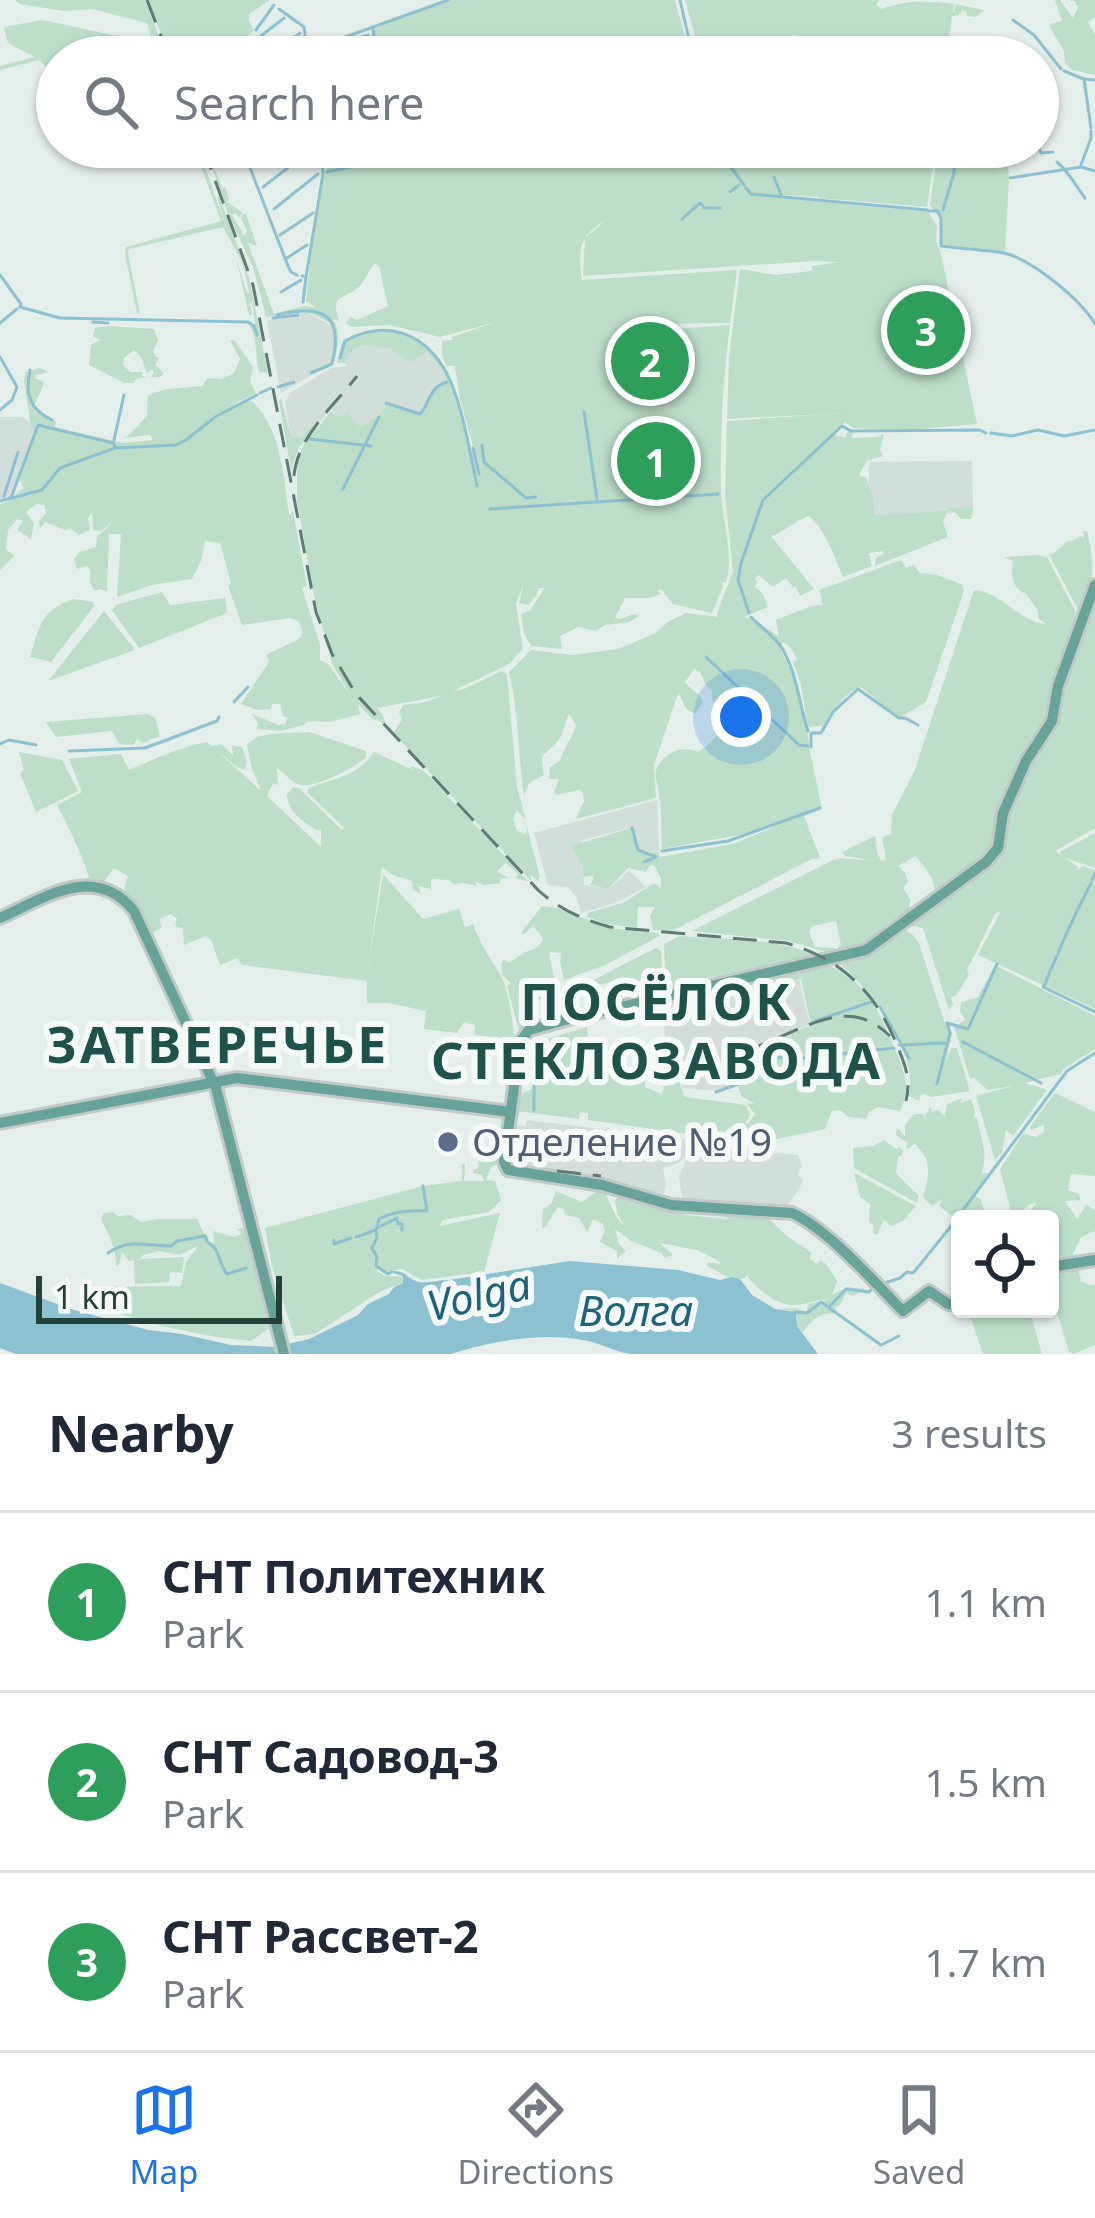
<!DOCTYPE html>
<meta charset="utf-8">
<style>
:root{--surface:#fff;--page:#f6f6f7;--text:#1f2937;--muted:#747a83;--line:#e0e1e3;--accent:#1a73e8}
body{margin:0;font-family:"Noto Sans",sans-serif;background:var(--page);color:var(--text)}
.controls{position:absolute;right:36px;bottom:36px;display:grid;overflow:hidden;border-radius:12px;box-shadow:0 3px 9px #0004}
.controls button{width:108px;height:108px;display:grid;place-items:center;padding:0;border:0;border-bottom:3px solid var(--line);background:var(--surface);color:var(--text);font:60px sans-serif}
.scale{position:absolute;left:36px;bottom:30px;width:246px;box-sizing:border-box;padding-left:12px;border:6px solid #23403b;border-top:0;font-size:33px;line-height:42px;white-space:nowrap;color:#23403b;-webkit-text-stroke:9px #f5faf8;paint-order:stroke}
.you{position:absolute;left:741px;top:717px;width:42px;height:42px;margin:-30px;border:9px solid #fff;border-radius:50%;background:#1a73e8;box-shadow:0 0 0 18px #1a73e833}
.badge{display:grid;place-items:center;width:78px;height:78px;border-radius:50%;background:var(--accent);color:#fff;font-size:39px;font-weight:700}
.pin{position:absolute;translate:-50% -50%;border:6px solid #fff;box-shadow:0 3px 12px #0006}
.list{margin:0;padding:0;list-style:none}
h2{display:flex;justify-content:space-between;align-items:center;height:156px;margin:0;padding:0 48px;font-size:51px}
h2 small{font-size:39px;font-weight:400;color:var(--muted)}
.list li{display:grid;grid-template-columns:78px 1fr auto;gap:36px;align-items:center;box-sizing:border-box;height:180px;padding:0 48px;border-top:3px solid var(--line)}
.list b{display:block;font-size:45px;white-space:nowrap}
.list p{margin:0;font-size:39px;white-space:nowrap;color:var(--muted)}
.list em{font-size:39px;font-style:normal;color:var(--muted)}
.icon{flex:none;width:66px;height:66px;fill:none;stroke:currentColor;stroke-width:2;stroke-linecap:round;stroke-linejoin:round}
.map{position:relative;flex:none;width:1095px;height:1354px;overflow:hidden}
.search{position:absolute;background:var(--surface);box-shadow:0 3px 9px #0004;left:36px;right:36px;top:36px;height:132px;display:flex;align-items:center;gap:30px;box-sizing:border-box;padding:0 42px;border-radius:66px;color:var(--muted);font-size:45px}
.sheet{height:696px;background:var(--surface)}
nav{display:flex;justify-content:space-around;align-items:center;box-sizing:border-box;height:168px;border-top:3px solid var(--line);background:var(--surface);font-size:33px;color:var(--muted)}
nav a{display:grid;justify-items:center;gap:6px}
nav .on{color:var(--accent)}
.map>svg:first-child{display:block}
</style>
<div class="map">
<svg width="1095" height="1354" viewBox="0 0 1095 1354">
<rect width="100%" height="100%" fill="#e4eeea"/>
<g fill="#d2ded9">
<path d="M306 312 335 327 334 362 281 393 267 321Z"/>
<path d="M362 345 390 349 410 362 426 351 443 369 447 382 420 414 394 404 360 427 338 418 331 408 315 428 311 425 301 438 291 436 285 403 290 393 333 367H346L347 354Z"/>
<path d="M0 417H23L35 428 10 497 0 500Z"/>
<path d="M972 461 973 512 868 516 869 462Z"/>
<path d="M657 800 659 851 640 852 633 827 582 840 584 885 608 889 629 871 646 887 615 903 581 913 577 899 569 887 548 885 534 833Z"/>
<path d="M799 980 810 1024 793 1032 792 1052 765 1058 766 1067 745 1081 717 1091 683 1088 673 1069 666 1063 663 1000 735 985 740 1000Z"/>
<path d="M527 1120 691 1140 693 1150 697 1145 798 1155 802 1166 797 1175 804 1180 787 1207 682 1198 679 1175 690 1154 678 1163 663 1168 666 1184 663 1201 508 1168 512 1127 515 1125 526 1126Z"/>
</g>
<g fill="#bddfc9">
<path d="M15 0H145L167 57H157L147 23 92 9 64 11 20 4Z"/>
<path d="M148 0H270L249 14V21L254 30 224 57H170Z"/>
<path d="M446 0H675L690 54 689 57H378L373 29Z"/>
<path d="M685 0H879L876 5 882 9C907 0 925 1 954 4L953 14 956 4 984 10 976 17 967 16 966 11 962 10 959 15 952 16 949 39 937 36 926 40 925 48 932 57H863L850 50 846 57H827L832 53 831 48C821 49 806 43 800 36L792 35 783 40 787 47 784 53 772 52 768 57H695L707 44 697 43Z"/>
<path d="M1055 0H1060L1073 18 1078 7 1075 1 1069 0H1095V17L1088 22 1095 35V75L1072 70 1065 63 1064 51 1050 27V24L1062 21Z"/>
<path d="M42 20 127 38 135 48 137 42 141 57H138L135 50 128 57H57V77L39 60 0 70V66L35 57 8 43 4 27Z"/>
<path d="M205 147 214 159 212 163 223 189 225 186 229 199 227 202 242 212 239 218 236 213 232 215 244 235 247 231 241 218 243 214H246L257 246 248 243 274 314 304 306 315 307 306 301 314 226 325 171 327 166 350 162 371 147H400L404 155 446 148 463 151 483 147H662L664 152V147H936L927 207 818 198 817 194 816 197 782 195 777 188 782 198 928 212 937 226 936 240 941 254 977 424 908 430 853 428 845 422 833 434 845 438 848 431 853 432 852 438 876 437 884 434 880 450 883 456 867 461 859 475 866 478 873 496 874 515 946 511 950 508 970 507 973 510 971 519H961L954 511 947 512 943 522 948 537 875 566 876 558 883 554V551L869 553 872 566 843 577C833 554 828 534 809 516 794 521 784 532 771 536L814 589 800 596 796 586 793 587 786 578 773 587 759 575 755 578 757 583 754 586 763 594 768 607 743 617 754 619 779 637 776 620 812 606 823 605 819 590 901 560 906 568 914 565 920 573 937 575 963 585 964 591 926 702 899 718 861 687C844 692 833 713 823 726L808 727 801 685 793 662 797 660 791 648 783 642 780 648C796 678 805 711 809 744L805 747H809L822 809 804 816 820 858 812 859 672 931 653 930 650 916 655 907H638L637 928 607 924 587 917 588 913 625 902 651 885 655 884 661 889V879L655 866 650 865 646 872 628 868 608 889 590 885 594 878 592 876 583 877V867L571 846 634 827 641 853 659 852 660 857 733 844 790 820 745 834 662 849C661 829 662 808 658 788 657 781 654 774 657 768 665 752 682 745 698 752 722 738 729 715 740 691L737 689 724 714 720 713 712 699V690L706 685 700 672 694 669 685 682C690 690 702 693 703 702L696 713C682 711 685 701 678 693L654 765 656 798 576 819 584 801 583 793 579 790 556 795 554 792 559 779H549L550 767 560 761C563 748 573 738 576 725L569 714C564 722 564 735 557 742 542 759 540 750 544 775L529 783 524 796C518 754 519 713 509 672L531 650 572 655 618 649 654 634 668 622 686 613 718 617 717 613 733 571 725 495 727 421 844 413 727 419 729 358 740 269 775 275 812 271V266L838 262 815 261 583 276 585 238 605 221C578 236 578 251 582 280L737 270 730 323 650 324 651 331 730 325C723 379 720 433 721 487 721 518 735 553 726 582L722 583 723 587 712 613 673 604 662 590H657L661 594 649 598H625L615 618 620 619 634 614 639 616 629 622 605 625 596 631 578 627 560 636 562 649 531 646 524 634 521 614 530 610 545 588H539L536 596 528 605 519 603 524 583 516 604 523 649 509 664 453 691 464 689 502 671 507 674 517 787 526 820 517 811 513 818 517 831 526 834 527 827 540 877 538 881 531 875V881L393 733 402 720 399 712 403 705 422 703 441 696 377 708 383 715 386 727 377 719 374 721 358 704 360 714 330 722 308 721 304 725 280 731 257 729 258 723 252 714 279 725 285 724 288 718 283 716 280 704H272L271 709 258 710 241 704 269 662 266 655 297 640 301 637 302 630 298 621 290 618 242 625 228 586 231 583 220 543 205 541 201 561 192 579 152 585 117 597 121 534H109L107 591 100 589 94 591 90 582V570L87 566 77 569 74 559 80 552 96 547 97 537 115 520 101 531 93 530 92 512 88 518 90 530 79 535 70 528 65 530 45 522 40 528 39 521 46 513 44 505 36 504 26 512 34 523 31 539 17 530 23 521 17 519 8 530 6 549 14 556 0 570V504L14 499 16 494 24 488 18 477 35 430 31 427 24 381 26 372 40 368 48 372 36 375 35 378 44 382C42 393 34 400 34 410L57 422 54 427 123 443 153 440 150 435 122 438 128 436 147 416 148 395 167 389 202 386 208 378 221 379 234 373 240 359 230 340 235 341 253 367 250 382 256 393 232 405 252 401C282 431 283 474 289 515L293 511 307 586 302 588 320 645V660L328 664 351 696 332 663 314 596 297 501V462L304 444 315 430 299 447 291 470 279 401 281 398 291 436 301 438 311 425 317 429 331 411 339 417 348 412 360 427 381 413 386 403 422 413C427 399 431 387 447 382L443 369 427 352 410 362 390 349 362 345 348 354 346 363H337L342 343C355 333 370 329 386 330 447 334 459 404 470 452L475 454 460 399 455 366H446L442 354V341L452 340V337L496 322 440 337 389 325 351 327 346 323 350 317 357 320 388 306 379 266 375 263C369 270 364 284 356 289 339 301 331 295 339 321L333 319C341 331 338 352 333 365L312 374 311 371 333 362 334 325 307 311 266 317 253 267 229 216Z"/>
<path d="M938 147H1006L1009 178 1005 253 941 244 940 219 930 205Z"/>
<path d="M204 164 227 230 217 197 219 196 249 278 268 373 259 372C255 357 258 342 250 326L255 324 252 302H250L252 315H249L237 261 247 293 249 291 242 262 223 227 129 249 128 253 140 313H137L125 254 126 247 221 221 201 166Z"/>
<path d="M108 326 154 329 158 341 153 350 155 356 159 358 155 365 164 373 160 377H151L154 372 152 370 147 373 141 357 134 350 124 358 123 365 130 372H143L142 376 146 377 136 379 134 383H124L89 365 91 345 100 340 93 336 95 328Z"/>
<path d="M1083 531H1087C1095 565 1094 577 1083 611L1079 612 1049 554H1053L1069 540 1070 542 1081 536 1084 538Z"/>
<path d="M1038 555 1047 557 1076 612 1074 614 1077 619 1048 724 1025 759 995 850 936 892 931 876 916 856 898 866 905 873 908 882 903 888 911 901 909 904 911 914 870 947 840 955 838 947 841 945 836 921 812 926 809 932 815 947 835 948V952L829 953 789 941 692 931 833 860 841 858 873 861 845 856 842 852 875 836 877 852 881 861 886 860 882 837 891 834 892 815 914 772 974 590C1002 592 1018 621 1046 624L1038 618V611L1026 594C1012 589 1010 574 1013 561L1004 557Z"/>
<path d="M1095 589V828L1055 851 1061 855 1060 852 1095 833V868L1065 858 1078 867V870L1082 866 1095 870V1009L978 955 1001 911 995 914 967 970 969 974 956 996 951 997 953 1004 949 1010 923 928 908 925 994 860 1003 819 1037 750Z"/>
<path d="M162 592 170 605 225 598 227 613 139 648 112 610 116 605Z"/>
<path d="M74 599 93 602 94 606 51 662 30 657C40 626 40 610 74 599Z"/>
<path d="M104 611 135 650 48 681Z"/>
<path d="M148 714 155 718 160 736 143 743 137 739 133 745 119 744 112 731 56 737 46 722Z"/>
<path d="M309 732 366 751V757C354 768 318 787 302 785 293 784 284 773 277 768L278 785 273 783 267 796 321 847V829L318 831C304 822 287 813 287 794L293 787 299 788 342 830 344 828 307 792 309 788C334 778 357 777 374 752L413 770 410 766 423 770 529 882 515 878 518 874 506 863 497 871 509 878 501 879 500 883 484 885 476 882V886L464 883 454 884 448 880 431 879V889L419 886 421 898 420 894 413 889 412 881 393 875 382 867 368 969 383 874 423 919 459 909 465 928 473 924C479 941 487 954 497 969 510 989 511 1016 515 1039L474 1035 475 1025 464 1022 457 1033 424 1029 426 1011 388 1003H367V981L242 965 237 958 220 965 211 940 206 936 184 945 183 928 177 927 175 923 177 919 171 914 159 919 162 928 149 934 122 896 128 876 114 868 102 884 79 883 89 877C81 852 69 828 57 805L82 792 69 759 121 754 129 770C152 760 183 746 207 742L212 746 222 744 233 756 232 745 242 747 247 762 245 769 238 768 215 749 261 791 252 769 247 745C259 730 289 734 309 732Z"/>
<path d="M19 752 62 760 78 791 36 812 20 773 24 770Z"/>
<path d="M542 906 558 908 608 928 658 933 660 936 603 966 564 980 560 962 561 953 550 952 549 954 559 1000 551 1003 539 999 521 1007 525 1028 519 1031 507 986 511 983 503 976 501 964 504 959 509 963C513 961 515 958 519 956 529 948 539 952 543 938L533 926 524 934 521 933Z"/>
<path d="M901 928 912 934 919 943 945 1024 952 1034 945 1064 951 1048H957L970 1091 931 1097 924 1094 920 1096 919 1101 909 1096C918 1050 871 991 838 962Z"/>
<path d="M680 936C727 940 779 937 822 958L720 980 717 976 702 979 697 985 666 992 664 944Z"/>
<path d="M656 948 661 951 664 992 640 997 642 991 638 984C620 977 598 986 579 988 604 974 630 961 656 948Z"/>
<path d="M821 963C864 976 879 1010 894 1047 904 1071 912 1086 900 1111L878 1107 869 1112 866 1119 849 1117 840 1110 832 1111 825 1129 777 1139 741 1141 588 1120V1113L580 1112 579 1119 516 1111 517 1096 533 1088V1079L523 1066 522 1053 543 1056 547 1039 587 1027 589 1050 609 1046 616 1072 646 1067 645 1087 661 1094 664 1089 662 1083 663 1065 675 1073 685 1097 746 1105 750 1115 745 1123 748 1124 755 1114 747 1104 755 1103 742 1097 738 1086 755 1078 766 1068 765 1057 792 1052 791 1033 811 1025 801 979 775 986 772 975Z"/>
<path d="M995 965 1095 1016V1049L1063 1069 1061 1074 1025 1083 1047 1090 1013 1136 1006 1130 1002 1152 995 1160 976 1096 1013 1086 988 1090 974 1078 970 1079 954 1027 965 1020 960 1011 961 1002 978 997Z"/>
<path d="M1055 1093 1095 1112V1176L1071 1174 1068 1190 1079 1194 1080 1200 1065 1201 1077 1219 1086 1205 1095 1210V1231L1081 1237 1072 1256 1054 1257 1050 1261V1219H1025L1036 1203 1030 1204 1013 1219 1000 1169 1023 1134 1036 1137 1044 1132V1125L1031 1130 1030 1127Z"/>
<path d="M962 1098 960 1103 971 1099 975 1110 974 1116 977 1119C981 1137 989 1157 981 1174L988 1173 974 1195 981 1200 987 1219H960V1222L939 1206 942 1199 932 1206 923 1197C930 1175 932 1159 915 1144L906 1149 907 1143 897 1136 896 1131 898 1129 905 1136V1125L914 1114H923L928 1123 925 1115 931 1106 932 1112 938 1110 945 1116 947 1104Z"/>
<path d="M884 1140 896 1149 900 1147 903 1151 901 1156H898L896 1173 919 1196 917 1203 854 1168 853 1148 873 1146Z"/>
<path d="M480 1153 497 1159V1164L491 1167 486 1180 495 1181 501 1200 489 1212 443 1220 439 1226 500 1213 484 1272 422 1280 402 1269 387 1272 378 1266 376 1255 377 1271 385 1276 404 1277V1282L379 1292 315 1334 294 1336 272 1266 265 1228 423 1186 462 1181V1164H465L464 1181H484L482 1175 473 1173 474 1170 478 1168Z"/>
<path d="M854 1173 916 1206 904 1220 892 1226 884 1220 877 1234H874L873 1225 869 1221 870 1204 860 1197Z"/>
<path d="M599 1189H603L617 1218 624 1226 617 1213 615 1200 619 1197 679 1211 685 1215 729 1219 718 1213 766 1216 788 1237 812 1253 809 1258 817 1264 821 1260 828 1266 837 1281 832 1295 847 1287 865 1289 853 1296 846 1293 841 1304 836 1307 835 1314C823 1310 808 1323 803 1333L797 1326V1317L792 1311 778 1309 796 1308 806 1312 809 1304 828 1300C817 1299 809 1304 798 1305 777 1307 758 1290 746 1275V1278C729 1282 721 1272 707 1266L708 1262 719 1264 721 1262 697 1250 660 1243 673 1255 664 1258 662 1253 631 1241 615 1229 619 1244 626 1251 617 1259V1251L600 1242 605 1230 603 1224 593 1219 587 1232 579 1218 565 1215 564 1209 558 1207 545 1227 542 1228 543 1209 551 1204 556 1191 582 1202Z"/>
<path d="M112 1212 118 1216 130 1215 142 1222 157 1219H197L203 1232 209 1237 207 1244 210 1245 214 1242 213 1231 234 1237 242 1234 237 1229 244 1228 246 1232 249 1231 271 1327 251 1341C214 1338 132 1323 100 1304L94 1289 99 1291 102 1287 181 1286 186 1262 199 1245 180 1255 159 1251 143 1255 140 1259 184 1257 182 1273 170 1272 169 1282 135 1284 134 1260 129 1261 122 1252 119 1264 116 1266C117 1247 108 1235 101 1219L103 1213Z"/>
<path d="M1077 1265 1081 1281 1089 1285H1095V1345L1073 1354 1069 1352 1050 1289V1269Z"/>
<path d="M986 1309H1029L1042 1354H983L970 1316Z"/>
</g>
<path fill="#8cc1d2" d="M570 1261 678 1270 720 1280 732 1277 740 1279 752 1295 775 1309 796 1312 797 1326 818 1354C756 1354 694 1354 632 1354 617 1353 603 1344 588 1341 544 1331 492 1341 451 1354H16L0 1348V1283L71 1309 148 1330 182 1334 231 1345 276 1347 309 1339 358 1315 368 1304 389 1294 394 1287 403 1283V1276L393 1273 394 1271C405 1271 406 1277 416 1281 426 1285 438 1279 449 1280Z"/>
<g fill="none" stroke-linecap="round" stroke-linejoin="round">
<g stroke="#8cc1d2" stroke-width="3">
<path d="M680 0 693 57"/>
<path d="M279 9 304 27 307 51"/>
<path d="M1013 20 1034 35 1061 69"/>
<path d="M373 29 376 57"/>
<path d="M256 30 274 5"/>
<path d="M722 44 730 45"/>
<path d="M248 46 284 18"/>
<path d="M312 49 448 0"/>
<path d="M695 53 719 44"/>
<path d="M308 55 368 35 372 57"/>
<path d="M229 57 250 37"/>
<path d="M234 57 241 52"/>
<path d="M270 57 300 33"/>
<path d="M1064 71 1084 79 1095 80"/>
<path d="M1084 79 1091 128"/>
<path d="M1038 146 1041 153 1053 152"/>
<path d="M242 147 288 266 291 272 297 275"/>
<path d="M716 147 744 185"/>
<path d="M455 151 475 147"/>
<path d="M333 153 353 147"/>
<path d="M665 157 673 155 681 147"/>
<path d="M257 161 276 147"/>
<path d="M1057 162C1069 172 1076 186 1085 198"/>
<path d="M1081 165 1091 138V131"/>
<path d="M327 172 445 147"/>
<path d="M774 177 781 195"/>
<path d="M1010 178 1081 167 1095 171"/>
<path d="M263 187 315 147"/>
<path d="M746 188 751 194 927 210"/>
<path d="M730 192 739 185"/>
<path d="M704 208H720"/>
<path d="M274 209 318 174"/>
<path d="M943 210 954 173 956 147"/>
<path d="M929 211H938L941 219V246L968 249"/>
<path d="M682 219 700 203 703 206"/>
<path d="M280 235 313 213"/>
<path d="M971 249C984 251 999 251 1011 255 1038 265 1081 300 1095 324"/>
<path d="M287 258 307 245"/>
<path d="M0 275 21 304 20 307 60 318 248 322 254 326 257 335"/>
<path d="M302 276 306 277 303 302"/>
<path d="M306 277 323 174 321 147"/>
<path d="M281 292 301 280"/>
<path d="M277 315C323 304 344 314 332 364L311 373"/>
<path d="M273 318 298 315"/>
<path d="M93 322 108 323"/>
<path d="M0 323 17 309"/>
<path d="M0 357 17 387 12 400 0 410"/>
<path d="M340 358 345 341C383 320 421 331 443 367 461 395 470 453 477 486"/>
<path d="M30 370C25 394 29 409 52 420"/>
<path d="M278 387 294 382"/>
<path d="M260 393 271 388"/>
<path d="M386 403 420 414C430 403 429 387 447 382"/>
<path d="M584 412 597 499"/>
<path d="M991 433 1012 436 1038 430 1064 436 1095 430"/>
<path d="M310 439 371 446"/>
<path d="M114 440 124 395"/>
<path d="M482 445 484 462 526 498 536 497"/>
<path d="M473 448 479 474"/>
<path d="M343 489 379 417"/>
<path d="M4 496 18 452"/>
<path d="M11 498 38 425 113 443 116 448 176 445 186 440 215 417 257 395"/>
<path d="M0 501 42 490 60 468 115 448"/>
<path d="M490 509 718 494"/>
<path d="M749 613 738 580 741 563 763 500 842 426 851 431 980 430 986 433"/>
<path d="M751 617C760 626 772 635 780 645 797 671 799 704 808 731"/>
<path d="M706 657 799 745 808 746"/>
<path d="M234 702 248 687"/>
<path d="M0 744 9 740 36 745"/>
<path d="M811 747V733H821L833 712 858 689 899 718H905L918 725"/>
<path d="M69 751 145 748 217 721 219 717"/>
<path d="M632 828 638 850 656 857 644 862"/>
<path d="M662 851 728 841 820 808"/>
<path d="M1092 880 1095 874"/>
<path d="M1085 895 1091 883"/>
<path d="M1078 909 1084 897"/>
<path d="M1071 924 1077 911"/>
<path d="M1064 939 1070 926"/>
<path d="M1058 954 1063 941"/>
<path d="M1051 969 1057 956"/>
<path d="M1046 982 1050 971"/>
<path d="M1045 984 1043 987 1095 1012"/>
<path d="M880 1007 909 1058"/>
<path d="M815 1021 871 1002"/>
<path d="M963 1042 1041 1083"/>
<path d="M899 1045 945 1043"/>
<path d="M937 1084 950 1033 947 1023 968 1029 997 964"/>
<path d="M716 1092 747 1081 767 1066 766 1059 778 1057 793 1059 894 1048"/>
<path d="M534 1110V1079"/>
<path d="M954 1222 1067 1071 1095 1053"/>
<path d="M379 1227 397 1218 398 1224H402V1230"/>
<path d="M376 1230 379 1219C393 1211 411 1210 427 1211L423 1186"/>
<path d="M356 1237 376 1230 377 1238 372 1248 377 1257 376 1266 388 1274 392 1272"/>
<path d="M334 1240V1244L351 1238"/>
<path d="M108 1253C130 1238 146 1246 171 1246L177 1241 205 1236C207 1245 211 1242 216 1250 221 1259 220 1266 227 1274L246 1268"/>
<path d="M914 1272 952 1225"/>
<path d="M882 1284 900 1278 907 1272 912 1273"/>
<path d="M829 1307 846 1289 869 1292 874 1287"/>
<path d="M796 1312 807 1313 821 1302 881 1345 899 1336"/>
</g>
<g stroke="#c1cac8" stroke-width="16">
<g id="major">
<path d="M0 918C44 898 95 862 134 911L216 1088 284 1354"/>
<path d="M0 1123 237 1078 511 1112"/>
<path d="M1050 1267 1095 1260"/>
<path d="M960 1305 948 1304 929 1291 903 1311C874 1282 828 1229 792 1213L671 1205 602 1185 508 1170 504 1162 520 1042 529 1030 569 1019 866 950 986 862 998 848 1003 813 1026 761 1052 721 1058 686 1095 585"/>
</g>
</g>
<use href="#major" stroke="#68a39a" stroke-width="10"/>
<g stroke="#5e7b76" stroke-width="3" stroke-dasharray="24 12" stroke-linecap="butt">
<path d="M147 0 169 57"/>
<path d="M203 147 253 285 316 612 332 654 356 694 538 890C559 909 583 920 610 927L786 943C837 957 873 989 894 1038 903 1060 912 1077 906 1101"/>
<path d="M294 476C297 437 334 406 357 376"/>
<path d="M742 1051C794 1039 843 989 890 1036"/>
<path d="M557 1171 601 1176"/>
</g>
</g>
<circle fill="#5c6f8a" stroke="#f5faf8" stroke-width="4.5" cx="448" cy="1142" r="12"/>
<g text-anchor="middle" stroke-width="12" stroke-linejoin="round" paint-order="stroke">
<g font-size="39" fill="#4e5e75" stroke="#f5faf8" text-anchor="start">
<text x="472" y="1156">Отделение №19</text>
</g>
<g font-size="42" font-style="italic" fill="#1c637c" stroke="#f5faf8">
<text transform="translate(479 1295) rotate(-13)" y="15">Volga</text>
<text x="636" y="1326">Волга</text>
</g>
<g font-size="51" font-weight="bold" letter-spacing="3" fill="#1f524a" stroke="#f5faf8">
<text x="657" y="1020">ПОСЁЛОК<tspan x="657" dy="59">СТЕКЛОЗАВОДА</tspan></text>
<text x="218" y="1063">ЗАТВЕРЕЧЬЕ</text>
</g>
</g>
</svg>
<div class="controls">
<button><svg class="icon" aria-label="locate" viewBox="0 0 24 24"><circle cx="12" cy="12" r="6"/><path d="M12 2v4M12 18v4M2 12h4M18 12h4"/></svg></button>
</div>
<div class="scale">1 km</div>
<div class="you"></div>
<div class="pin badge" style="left:656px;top:461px;background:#2e9e5b">1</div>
<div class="pin badge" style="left:650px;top:361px;background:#2e9e5b">2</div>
<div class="pin badge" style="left:926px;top:330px;background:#2e9e5b">3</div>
<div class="search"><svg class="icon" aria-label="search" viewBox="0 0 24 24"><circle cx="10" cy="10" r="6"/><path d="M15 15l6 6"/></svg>Search here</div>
</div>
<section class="sheet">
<h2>Nearby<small>3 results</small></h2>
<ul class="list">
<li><span class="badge" style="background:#2e9e5b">1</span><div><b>СНТ Политехник</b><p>Park</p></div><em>1.1 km</em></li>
<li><span class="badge" style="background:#2e9e5b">2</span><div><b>СНТ Садовод-3</b><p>Park</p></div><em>1.5 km</em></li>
<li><span class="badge" style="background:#2e9e5b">3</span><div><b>СНТ Рассвет-2</b><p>Park</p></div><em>1.7 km</em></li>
</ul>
</section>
<nav>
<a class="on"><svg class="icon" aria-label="map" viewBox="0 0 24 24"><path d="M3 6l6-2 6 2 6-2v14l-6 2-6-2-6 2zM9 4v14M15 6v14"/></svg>Map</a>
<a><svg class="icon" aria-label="directions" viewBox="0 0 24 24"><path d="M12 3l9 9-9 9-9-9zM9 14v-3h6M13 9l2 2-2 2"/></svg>Directions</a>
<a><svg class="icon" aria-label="saved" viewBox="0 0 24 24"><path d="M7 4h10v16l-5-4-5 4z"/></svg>Saved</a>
</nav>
